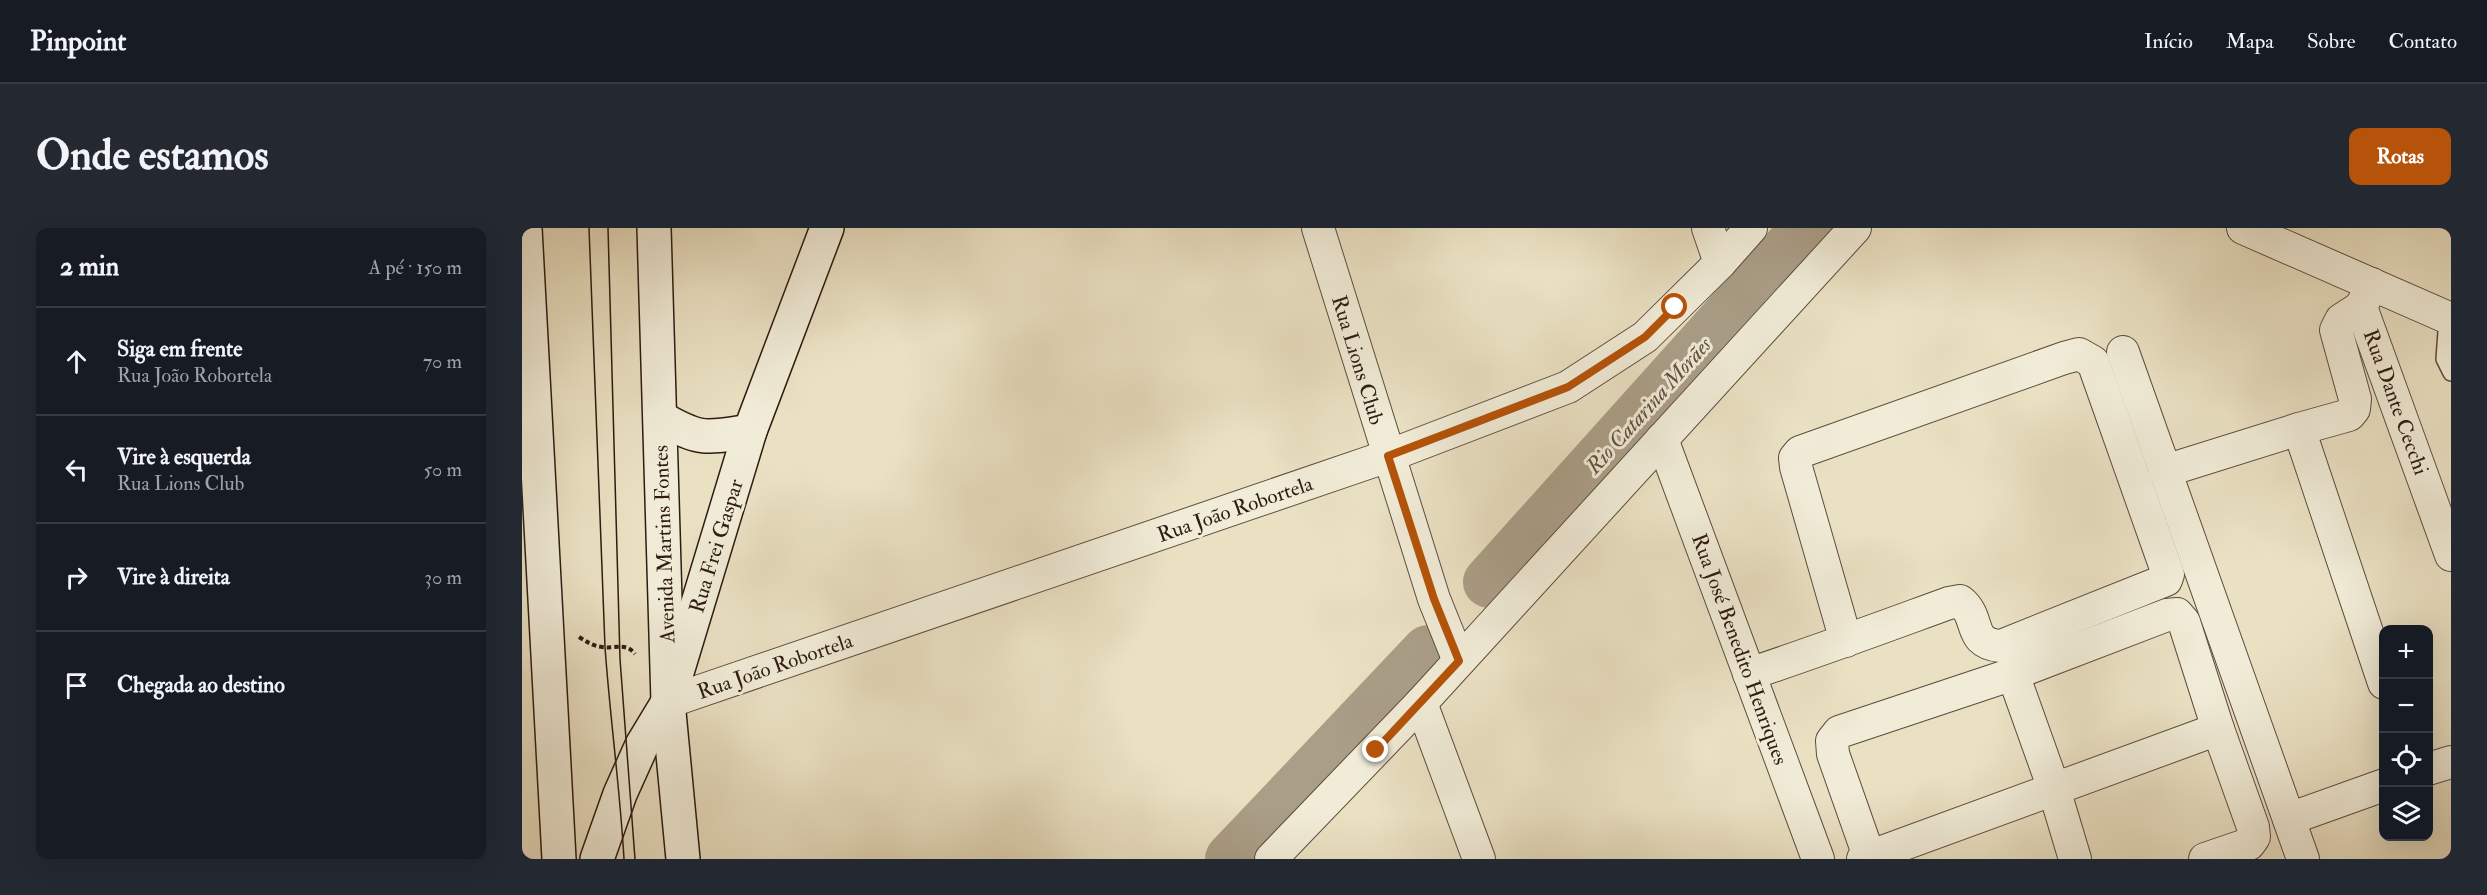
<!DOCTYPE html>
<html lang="pt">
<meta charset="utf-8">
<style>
:root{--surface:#171b24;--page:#242831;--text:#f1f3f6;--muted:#9ea1a6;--line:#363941;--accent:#b45309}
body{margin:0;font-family:"IM FELL Double Pica",serif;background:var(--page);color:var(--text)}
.controls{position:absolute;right:18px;bottom:18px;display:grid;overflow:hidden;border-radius:12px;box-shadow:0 6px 24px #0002}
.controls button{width:54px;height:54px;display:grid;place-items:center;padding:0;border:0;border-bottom:2px solid var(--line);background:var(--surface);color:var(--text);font:30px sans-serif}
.stop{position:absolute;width:18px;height:18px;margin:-14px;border:4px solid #b45309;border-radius:50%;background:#fff}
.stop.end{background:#b45309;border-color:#fff;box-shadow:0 2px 6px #0008}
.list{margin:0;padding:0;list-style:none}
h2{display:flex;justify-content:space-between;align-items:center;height:78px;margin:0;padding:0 24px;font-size:26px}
h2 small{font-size:20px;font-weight:400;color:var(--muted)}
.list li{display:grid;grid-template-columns:39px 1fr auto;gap:18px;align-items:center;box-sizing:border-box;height:108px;padding:0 24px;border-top:2px solid var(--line)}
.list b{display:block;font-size:22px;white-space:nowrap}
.list p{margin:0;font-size:20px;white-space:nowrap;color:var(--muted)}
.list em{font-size:20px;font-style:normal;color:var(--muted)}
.icon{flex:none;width:33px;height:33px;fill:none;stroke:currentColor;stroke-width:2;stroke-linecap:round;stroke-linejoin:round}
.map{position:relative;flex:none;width:1929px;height:631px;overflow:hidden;border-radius:12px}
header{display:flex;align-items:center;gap:36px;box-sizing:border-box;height:84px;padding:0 30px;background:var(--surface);border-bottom:2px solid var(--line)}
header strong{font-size:28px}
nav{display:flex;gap:33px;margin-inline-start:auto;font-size:21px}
.intro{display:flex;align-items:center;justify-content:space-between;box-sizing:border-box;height:144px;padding:0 36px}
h1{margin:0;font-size:42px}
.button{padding:15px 27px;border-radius:12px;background:var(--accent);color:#fff;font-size:21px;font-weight:700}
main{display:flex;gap:36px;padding:0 36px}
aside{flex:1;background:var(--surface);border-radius:12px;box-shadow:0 6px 24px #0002}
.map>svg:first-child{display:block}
</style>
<header>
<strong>Pinpoint</strong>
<nav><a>Início</a><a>Mapa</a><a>Sobre</a><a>Contato</a></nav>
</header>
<div class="intro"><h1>Onde estamos</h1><a class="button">Rotas</a></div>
<main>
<aside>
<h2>2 min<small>A pé · 150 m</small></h2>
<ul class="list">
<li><svg class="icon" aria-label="ahead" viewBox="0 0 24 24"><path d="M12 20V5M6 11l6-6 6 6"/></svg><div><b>Siga em frente</b><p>Rua João Robortela</p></div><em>70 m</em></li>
<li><svg class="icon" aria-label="left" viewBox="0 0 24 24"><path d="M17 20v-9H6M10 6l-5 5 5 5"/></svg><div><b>Vire à esquerda</b><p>Rua Lions Club</p></div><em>50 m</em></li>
<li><svg class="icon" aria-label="right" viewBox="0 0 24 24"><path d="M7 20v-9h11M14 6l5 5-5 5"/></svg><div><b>Vire à direita</b></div><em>30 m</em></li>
<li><svg class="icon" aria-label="arrive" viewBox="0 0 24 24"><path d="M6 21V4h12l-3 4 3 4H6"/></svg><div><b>Chegada ao destino</b></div></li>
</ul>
</aside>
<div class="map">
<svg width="1929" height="631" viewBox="0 0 1929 631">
<rect width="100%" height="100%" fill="#eae1c3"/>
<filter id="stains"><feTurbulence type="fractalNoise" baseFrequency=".00333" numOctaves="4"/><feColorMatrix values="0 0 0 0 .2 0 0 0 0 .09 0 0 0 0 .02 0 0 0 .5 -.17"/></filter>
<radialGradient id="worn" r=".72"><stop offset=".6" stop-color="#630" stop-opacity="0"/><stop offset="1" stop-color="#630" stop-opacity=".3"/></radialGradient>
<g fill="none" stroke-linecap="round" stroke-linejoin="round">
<g stroke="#aa9e87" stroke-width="52">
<path d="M967 354 1285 0"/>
<path d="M709 631 906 423"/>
</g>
<g stroke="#5d4c3e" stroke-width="18">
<path id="lane" d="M1925 90 1922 131 1929 145"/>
</g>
<g stroke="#5d4c3e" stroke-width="34">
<g id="street">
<path d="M796 0 912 371 937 433"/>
<path d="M1186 0 1198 35"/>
<path d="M1721 0 1929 91"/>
<path d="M1850 56 1839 79 1929 327"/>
<path d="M1839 79 1819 92 1814 102 1833 171 1832 181 1827 187 1777 201 1862 455"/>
<path d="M1601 124 1781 631"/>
<path d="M1140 211 1296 631"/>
<path d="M1643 243 1777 201"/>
<path d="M1227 446C1294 424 1361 399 1427 375L1438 373C1460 390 1444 415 1479 418L1644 352 1646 346 1571 134 1557 126 1542 130 1278 224 1273 230 1274 239 1324 413"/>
<path d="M1491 446 1532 561 1553 631"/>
<path d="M146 474 866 228 1046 159 1123 109 1198 35 1229 0"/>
<path d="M899 475 957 631"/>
<path d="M1906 541 1929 534"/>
<path d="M1767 591 1862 557"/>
<path d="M749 631 899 475 1333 0"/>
<path d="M1341 631 1696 501 1731 599 1732 609 1727 616 1683 631"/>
<path d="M1348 631 1311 526 1310 513 1317 504 1491 446 1645 387 1655 386 1662 394 1696 501"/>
</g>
</g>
<g stroke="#2e1b12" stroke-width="36">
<g id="secondary">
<path d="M3 0 37 631"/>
<path d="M132 0 146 474 161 631"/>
<path d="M139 190C179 213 183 210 228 203"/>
<path d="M75 631 98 566 120 517 146 474 228 203 305 0"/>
</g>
</g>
<path stroke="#2e1b12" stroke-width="4" stroke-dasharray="4.5 3" stroke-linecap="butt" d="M57 409C65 414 71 418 80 419 93 421 104 414 113 426"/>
<use href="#lane" stroke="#f1ecd8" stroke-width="15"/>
<use href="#street" stroke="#f1ecd8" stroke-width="32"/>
<use href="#secondary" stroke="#f1ecd8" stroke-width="33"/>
<g stroke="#2e1b12" stroke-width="1.5">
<path d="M67 0 83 419C88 490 98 560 102 631"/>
<path d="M86 0 98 431 113 631"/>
</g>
</g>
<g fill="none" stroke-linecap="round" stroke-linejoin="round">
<path stroke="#b45309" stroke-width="8" d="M854 522 937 433 912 371 866 228 1046 159 1123 109 1153 79"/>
</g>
<g text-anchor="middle" stroke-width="6" stroke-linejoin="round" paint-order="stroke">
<g font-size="21" fill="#2e1b12" stroke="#f1ecd8">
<text transform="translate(836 132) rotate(73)" y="7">Rua Lions Club</text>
<text transform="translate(1874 174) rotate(70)" y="7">Rua Dante Cecchi</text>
<text transform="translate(713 281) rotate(-19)" y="7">Rua João Robortela</text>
<text transform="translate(142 316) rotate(-92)" y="7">Avenida Martins Fontes</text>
<text transform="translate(194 318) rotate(-73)" y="7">Rua Frei Gaspar</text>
<text transform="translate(1218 421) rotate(70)" y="7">Rua José Benedito Henriques</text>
<text transform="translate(253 438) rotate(-19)" y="7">Rua João Robortela</text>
</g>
<g font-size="22" font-style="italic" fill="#604f41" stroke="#f1ecd8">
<text transform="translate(1126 177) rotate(-48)" y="8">Rio Catarina Morães</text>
</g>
</g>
<rect width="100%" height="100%" filter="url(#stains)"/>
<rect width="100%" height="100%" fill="url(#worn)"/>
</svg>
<div class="controls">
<button>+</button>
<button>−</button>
<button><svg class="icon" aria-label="locate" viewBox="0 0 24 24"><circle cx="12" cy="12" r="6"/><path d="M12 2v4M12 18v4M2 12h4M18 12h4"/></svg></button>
<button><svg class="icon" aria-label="layers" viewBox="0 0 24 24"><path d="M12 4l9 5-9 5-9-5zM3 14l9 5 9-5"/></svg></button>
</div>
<div class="stop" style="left:1153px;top:79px"></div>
<div class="stop end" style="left:854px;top:522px"></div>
</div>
</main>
